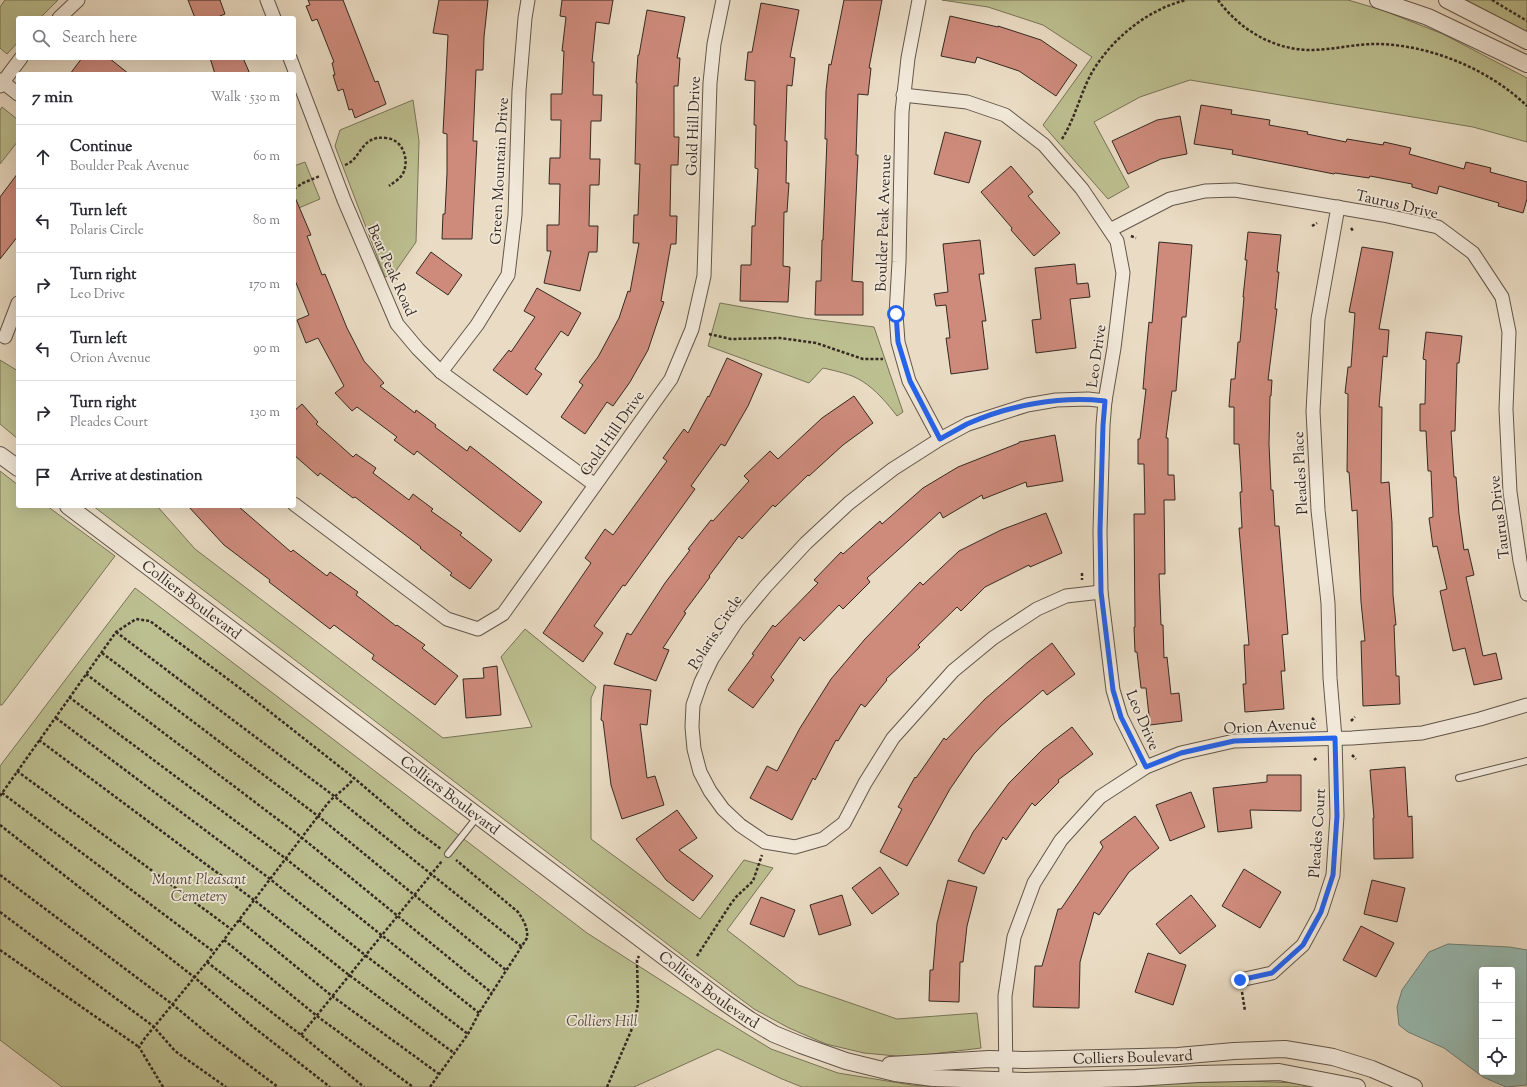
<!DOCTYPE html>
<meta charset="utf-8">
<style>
:root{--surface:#fff;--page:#f7f7f7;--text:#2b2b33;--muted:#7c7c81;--line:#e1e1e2}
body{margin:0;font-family:"Sorts Mill Goudy",serif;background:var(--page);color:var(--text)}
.controls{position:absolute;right:12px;bottom:12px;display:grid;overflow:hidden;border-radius:4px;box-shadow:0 4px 16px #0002}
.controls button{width:36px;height:36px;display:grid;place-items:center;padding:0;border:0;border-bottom:1px solid var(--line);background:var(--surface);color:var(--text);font:20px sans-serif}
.stop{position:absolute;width:12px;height:12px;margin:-9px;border:3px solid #2563eb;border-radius:50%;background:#fff}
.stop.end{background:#2563eb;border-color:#fff;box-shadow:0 1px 4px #0008}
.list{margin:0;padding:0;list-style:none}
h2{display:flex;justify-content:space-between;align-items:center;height:52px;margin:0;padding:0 16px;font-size:17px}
h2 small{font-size:13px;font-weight:400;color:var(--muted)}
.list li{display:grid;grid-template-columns:26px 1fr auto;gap:12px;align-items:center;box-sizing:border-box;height:64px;padding:0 16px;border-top:1px solid var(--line)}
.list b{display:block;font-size:15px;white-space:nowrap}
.list p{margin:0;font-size:13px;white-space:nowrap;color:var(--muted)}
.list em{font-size:13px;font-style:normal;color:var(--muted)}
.icon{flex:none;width:22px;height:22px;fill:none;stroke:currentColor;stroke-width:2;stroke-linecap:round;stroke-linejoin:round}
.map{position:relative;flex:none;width:1527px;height:1087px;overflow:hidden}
.search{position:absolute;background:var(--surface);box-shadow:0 4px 16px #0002;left:16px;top:16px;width:280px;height:44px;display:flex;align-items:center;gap:10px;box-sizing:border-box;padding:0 14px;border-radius:4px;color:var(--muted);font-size:15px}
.panel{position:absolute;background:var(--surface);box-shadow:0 4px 16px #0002;left:16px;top:72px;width:280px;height:436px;border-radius:4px}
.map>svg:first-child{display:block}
</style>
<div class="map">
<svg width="1527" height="1087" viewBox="0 0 1527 1087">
<rect width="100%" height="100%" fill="#eadcc4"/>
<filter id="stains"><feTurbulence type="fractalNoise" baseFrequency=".005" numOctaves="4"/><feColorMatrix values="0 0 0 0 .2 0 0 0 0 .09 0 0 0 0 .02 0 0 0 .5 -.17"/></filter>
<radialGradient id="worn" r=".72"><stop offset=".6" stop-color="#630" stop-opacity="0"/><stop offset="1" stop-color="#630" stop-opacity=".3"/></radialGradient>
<g fill="#bcbf90" stroke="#787459">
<path d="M5 0H58L40 18H18V42L7 54 0 48V7Z"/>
<path d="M942 0H1348L1382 10 1443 34 1527 78V142L1473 127 1190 80 1140 97 1094 122 1129 187 1108 199 1043 125 1092 57 1043 25 988 7Z"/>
<path d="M1466 0H1527V32L1474 4Z"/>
<path d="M413 100 419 141 416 242 393 275 385 277 335 146 340 130Z"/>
<path d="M2 107 18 120V141L0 164V110Z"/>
<path d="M305 162 320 199 294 210V166Z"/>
<path d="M720 303 804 318 874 327 903 412 897 416C887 403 876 390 862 381 851 374 836 371 823 368L809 383 708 346Z"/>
<path d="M0 360 18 371V439L0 424Z"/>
<path d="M0 471 18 485V506H47L115 556 2 705H0Z"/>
<path d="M93 506H157L195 549 443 738 532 727 501 657 525 629 596 687 591 698V839L700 919 744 860 773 868 727 930 798 985 897 1019 977 1013 981 1048 907 1057 864 1053 826 1044 789 1028 754 1009 691 962Z"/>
<path d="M135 588 587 933 709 1011 771 1049 838 1073 912 1085 944 1087H802L782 1079 718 1049 634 1087H62L0 1040V766Z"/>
<path d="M1245 1081 1300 1083 1318 1087H1050Z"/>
</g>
<path fill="#98bcb4" stroke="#70817a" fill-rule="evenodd" d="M1448 944 1509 947 1527 950V1085L1506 1087 1483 1077 1444 1048 1408 1032 1399 1025 1397 1007 1402 990 1429 952ZM1482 970H1512V1072H1482Z"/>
<g fill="#ce8b7c" stroke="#352922">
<path d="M188 0H220L225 14 215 18H195Z"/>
<path d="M308 0H343L375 82 378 81 386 104 355 118 352 109 349 110 343 89 338 91 333 75H335L332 63 334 62 317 19 312 21 306 6 310 5Z"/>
<path d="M439 0H488L484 37 483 70H476L473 141H477L472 239H442L443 214H445L447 173V134L443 133 448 35 433 33Z"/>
<path d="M562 0H613L609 24 596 22 592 62H594L593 95H602L601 121H591L590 159H600L599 185H590L589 226H598L597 252H589L580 291 544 283 551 251H547V225H559L560 184H549L550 158H560L561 120H551V94H562L564 51H562L566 17 560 16Z"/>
<path d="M844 0H882L869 68H871L868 95 858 94 856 155H858L852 281 863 282V315H815L816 281H821L822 240H823L827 139H825L826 91 829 64 831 65Z"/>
<path d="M761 3 799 10 790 57 795 58 792 86 787 85 785 141H787L786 183H789L787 212H784L783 266 790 267 788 302 740 301 741 265H751L752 226H755L758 169 755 168 756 125H754L755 81 745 80 748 52H752Z"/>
<path d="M647 10 685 17 677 58H680L678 86H674V137H679L678 165H671L670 216H677L676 244H671L661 301 664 302 648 350 630 382 613 406 607 402 585 434 561 417 583 385 579 382 598 357 619 318 628 291 630 292 639 243H633L634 215H638L640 164H635L637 83H636L638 55H639Z"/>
<path d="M950 16 998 27V26L1041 40 1077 65 1056 96 1019 71 977 57 975 63 941 56Z"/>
<path d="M82 58H109L129 74H70Z"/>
<path d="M210 58H243L250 74H215Z"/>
<path d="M1201 105 1232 110 1231 114 1270 120 1269 125 1308 132 1307 134 1346 142 1347 139 1383 145 1384 142 1411 148 1409 154 1464 169 1466 162 1491 168 1490 172 1527 182V199L1523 213 1498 206 1499 203 1439 186 1437 194 1412 187V184L1370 176 1369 178 1335 173 1334 174 1232 154 1233 150 1194 144Z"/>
<path d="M1180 116 1187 154 1161 159 1128 174 1112 141 1157 120Z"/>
<path d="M945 132 981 141 969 183 934 174Z"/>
<path d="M1011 166 1033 192 1028 196 1060 233 1034 256 1011 230 1012 228 981 192Z"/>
<path d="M18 173V236L0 259V197Z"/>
<path d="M294 195 311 235 307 236 322 275 325 274 347 328 364 361 384 383 380 386 415 413 416 410 436 425 435 427 467 451 470 446 542 502 520 532 417 451 414 455 394 440 397 437 357 407 352 411 335 393 344 386 318 338 306 343 297 320 309 315 294 278Z"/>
<path d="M1248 232 1281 235 1277 272H1279L1275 309H1277L1268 380H1272L1271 396H1270L1269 444 1271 490H1273L1275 526H1279L1288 634 1282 635 1285 671H1281L1284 709 1245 712 1243 684H1246L1244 645H1249L1239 528H1242L1240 492H1242L1239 444H1234V407H1229L1231 379H1235L1238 342H1240L1244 297H1243L1247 260H1245Z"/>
<path d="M980 240 984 274H979L986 321H982L988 369 951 374 946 338H950L946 305 936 306 934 294 948 292 943 244Z"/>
<path d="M1159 242 1192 245 1186 317H1182L1176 391H1172L1166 438H1168V475H1174L1175 500H1164L1165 574H1159L1161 625H1163L1164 658 1167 657 1171 694 1179 693 1182 721 1150 725 1146 688H1141L1137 652H1135L1134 627H1135L1134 514H1145L1144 464H1138V439H1140L1146 389H1143L1146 353 1149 322 1152 323Z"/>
<path d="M1362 247 1393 252 1379 329 1389 330 1387 357 1383 356 1379 407H1382L1381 483 1389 482 1392 523 1393 595 1396 625H1394L1396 676H1399L1400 704 1363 706 1361 641H1365L1361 602 1357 510 1352 511 1349 472H1347L1348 394 1345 393 1348 367H1351L1355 313 1349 312Z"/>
<path d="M431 252 462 275 448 295 416 273Z"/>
<path d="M1075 264 1077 284 1088 283 1090 297 1070 299 1076 348 1036 353 1032 320 1041 319 1035 268Z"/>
<path d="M537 288 581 313 568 336 561 331 535 369 542 374 527 395 493 370 509 350 511 352 535 317 524 311Z"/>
<path d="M1426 332 1462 336 1459 363H1457L1455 431H1451L1454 477H1456L1459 514 1464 550 1468 549 1474 575 1466 577 1483 656 1496 653 1502 679 1474 685 1465 648 1453 651 1440 591 1447 589 1437 546 1433 547 1429 518 1433 517 1431 471H1428L1426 431H1420V404H1425L1426 360 1423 359Z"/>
<path d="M727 358 762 374 748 406 725 446 721 444 691 486 695 489 625 586 623 585 594 626 603 633 583 662 543 633 591 563 585 558 605 529 613 535 667 461 663 458 684 429 688 433 708 396 709 397Z"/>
<path d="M854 396 873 423 843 445 809 476 808 475 775 507 773 505 742 539 739 536 709 576 710 577 684 612 686 613 663 648 669 650 656 681 614 664 627 633 631 635 665 583 690 550 688 549 711 520 713 521 749 481 744 476 770 451 778 459 822 418Z"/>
<path d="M302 404 318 422 316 424 353 457 356 454 376 468 373 473 409 500 413 494 433 509 431 511 462 533 460 535 492 560 470 589 450 575 452 573 420 548 421 547 355 497 353 498 320 473 318 476 294 455V411Z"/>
<path d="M1055 435 1063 481 1027 487 1026 482 983 499 982 495 943 518 940 512 867 578 870 582 843 609 839 605 804 641 800 637 771 677 774 680 753 708 728 690 754 655 752 654 773 625 775 627 818 583 814 580 841 552 843 554 880 521 882 524 923 488 958 467 1019 443V442Z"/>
<path d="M188 506H238L291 552 293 550 327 576 330 572 358 592 356 595 396 626 397 625 425 645 422 648 458 676 435 705 372 659 374 655 334 625 330 629 269 582 270 580 224 545Z"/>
<path d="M1046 513 1062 553 1030 567 1029 565 985 587 961 611 957 607 918 645 920 647 886 679 887 680 865 707 861 704 838 741 836 740 815 780 813 778 792 820 750 798 767 766 777 771 800 728 831 679 865 639 920 582 923 585 959 551 1001 530Z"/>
<path d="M1052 643 1075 674 1047 695 1043 690 1001 726 974 754 950 789 907 866 880 852 902 809 898 807 915 777 916 778 944 738 946 740 985 699 1028 662Z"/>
<path d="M497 666 501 715 466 718 463 679 484 678 483 668Z"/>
<path d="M604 685 651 690 647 725 640 724 647 778 655 776 664 805 622 819 611 785 603 721 601 720Z"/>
<path d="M1072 727 1093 754 1058 780 1059 782 1035 806 1032 803 1006 840 1003 837 984 874 958 861 973 832 1009 783 1043 749Z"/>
<path d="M1405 767 1408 817 1412 816 1413 858 1374 859 1373 818H1374L1370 770Z"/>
<path d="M1267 775H1301V811L1250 810 1252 828 1218 832 1213 788 1267 782Z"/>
<path d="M1191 792 1205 827 1170 841 1156 805Z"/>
<path d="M677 810 697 838 679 850 713 876 693 901 666 880 636 839Z"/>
<path d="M1135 816 1159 848 1129 872 1099 915 1094 912 1080 962 1079 1008 1033 1007 1035 966H1042L1058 909H1061L1103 847 1100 842Z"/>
<path d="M880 867 899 894 872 914 852 888Z"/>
<path d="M1244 869 1281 892 1260 928 1222 906Z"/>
<path d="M948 880 977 887 967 926 963 962H960L959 1002 929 1001 930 970H933L937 923Z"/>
<path d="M1372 880 1405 888 1397 922 1364 914Z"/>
<path d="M842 895 851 925 819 935 810 905Z"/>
<path d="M1191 895 1216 926 1180 954 1156 924Z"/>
<path d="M761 897 795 910 784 937 750 924Z"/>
<path d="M1361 926 1394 943 1376 977 1343 960Z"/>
<path d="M1148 953 1186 965 1173 1005 1135 992Z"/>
</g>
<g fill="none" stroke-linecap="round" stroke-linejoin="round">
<g stroke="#62564a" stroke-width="8">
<g id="service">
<path d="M1459 778 1527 761"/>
<path d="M448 854 478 816"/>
</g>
</g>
<g stroke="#62564a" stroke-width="15">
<g id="minor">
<path d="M267 0 274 18"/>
<path d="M919 0 908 58 902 112 899 262 896 314 898 342 909 381 940 439"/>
<path d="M59 18 78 0"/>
<path d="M290 58 344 200 397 324 418 349 441 372 595 485"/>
<path d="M0 80 18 94"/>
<path d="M0 86 21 58"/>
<path d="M903 95 967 102 1005 115 1044 145 1082 189 1117 241 1123 273 1114 348 1105 401 1103 425 1100 531 1101 592 1113 690 1121 717 1146 767"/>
<path d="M1110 230 1170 199 1205 191 1235 190 1383 215 1438 227 1473 253 1502 297 1509 332 1506 409 1510 492 1520 561 1527 594"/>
<path d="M5 337 18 303"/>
<path d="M441 372 477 325 508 275 515 215 519 91 525 18 528 0"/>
<path d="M294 504 447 619 478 629 503 614 671 379 692 329 704 276 710 83 714 44 723 0"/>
<path d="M1101 592 1066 596 1037 609 993 638 953 671 893 738 865 783 844 823 823 839 795 847 765 842 740 825 723 809 710 791 700 772 694 749 692 727 693 705 701 682 712 659 737 621 766 586 806 543 849 503 893 469 940 439 968 424 1027 405 1056 400 1088 399 1105 401"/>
<path d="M1240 980 1272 973 1303 945 1321 912 1333 875 1337 816 1335 738 1330 678 1328 603 1318 510 1313 411 1318 319 1338 207"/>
<path d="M1006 1087 1005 996 1014 937 1034 883 1061 840 1100 797 1146 767 1181 753 1234 741 1352 738 1422 733 1480 719 1527 705"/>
</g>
</g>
<g stroke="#62564a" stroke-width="18">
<g id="tertiary">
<path d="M1378 0 1428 17 1527 64"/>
<path d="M1447 0 1527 41"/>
<path d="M0 455 18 468"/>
<path id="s1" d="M68 506 724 1002 750 1020 774 1034 801 1045 846 1061 895 1073 933 1078 1025 1081 1136 1078 1198 1074 1279 1072 1357 1087"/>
<path id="s2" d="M890 1065 989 1059 1024 1060 1178 1056 1234 1051 1285 1049 1333 1057 1372 1069 1414 1087"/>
</g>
</g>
<g stroke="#352922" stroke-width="2.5" stroke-dasharray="3 2" stroke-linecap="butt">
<path d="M1218 0C1240 30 1274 50 1311 50 1332 50 1354 44 1375 44 1428 44 1489 69 1527 106"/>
<path d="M1492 0 1527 21"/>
<path d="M1062 139C1076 117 1081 90 1094 69 1114 37 1149 9 1186 0"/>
<path d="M345 165C362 159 360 135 386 138 402 139 409 158 404 171 402 178 394 182 389 186"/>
<path d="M294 189 303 183 320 176"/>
<path d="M1312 226 1317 223"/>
<path d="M1351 228 1354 232"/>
<path d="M1131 236 1136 238"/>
<path d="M709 334 731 339 780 338 816 343 863 359H883"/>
<path d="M1090 385V380"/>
<path d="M1082 573V580"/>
<path d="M116 632 334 796 522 947"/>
<path d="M102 653 318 816 507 971"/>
<path d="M86 674 301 837 492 993"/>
<path d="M69 697 285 858 479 1013"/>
<path d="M56 718 270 879 365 955 468 1034"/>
<path d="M1312 718 1316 722"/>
<path d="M1351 721 1355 717"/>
<path d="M39 740 254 900 349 975 454 1053"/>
<path d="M1352 755 1356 759"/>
<path d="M1314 760 1318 757"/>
<path d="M17 771 231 929"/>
<path d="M2 793 214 952"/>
<path d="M0 796 116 632 136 619 150 621 241 689 354 778"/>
<path d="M0 825 194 977 252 1026 330 1087"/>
<path d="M0 875 172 1004 213 1038 278 1087"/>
<path d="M0 912 153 1026 175 1051 226 1087"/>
<path d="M239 920 332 996 439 1074"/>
<path d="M224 940 317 1016 413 1087"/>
<path d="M0 950 139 1047"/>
<path d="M697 956 730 905 736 897 753 881 762 855"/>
<path d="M207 962 301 1035 364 1087"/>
<path d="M1242 992 1245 1011"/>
<path d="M301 1035 442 861"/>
<path d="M163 1087 139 1047 145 1038 207 962 328 803C336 794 347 788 354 778L414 829 441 849"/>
<path d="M430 1087 468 1034 479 1013 527 938C528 928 524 921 518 912L456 860"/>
<path d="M607 1087 634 1024 638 1004 637 960 639 956"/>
</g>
<use href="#service" stroke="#f1e8d9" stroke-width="6"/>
<use href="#minor" stroke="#f1e8d9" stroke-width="13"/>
<use href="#tertiary" stroke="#f1e8d9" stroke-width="16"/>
</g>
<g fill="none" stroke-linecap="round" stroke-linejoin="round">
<path stroke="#2563eb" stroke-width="5" d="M896 314 898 342 910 381 940 439C949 434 958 429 967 424 1010 405 1059 396 1105 401L1103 425 1100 531 1101 592 1113 690 1121 717 1146 767 1181 753 1234 741 1335 738 1337 816 1333 875 1321 912 1303 945 1272 973 1240 980"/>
</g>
<g text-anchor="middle" stroke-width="3.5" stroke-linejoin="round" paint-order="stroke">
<g font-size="15" fill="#352922" stroke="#f1e8d9">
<text transform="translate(693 126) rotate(-88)" y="5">Gold Hill Drive</text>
<text transform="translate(499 171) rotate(-87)" y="5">Green Mountain Drive</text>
<text transform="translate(1397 204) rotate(13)" y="5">Taurus Drive</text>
<text transform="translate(883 223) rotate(-88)" y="5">Boulder Peak Avenue</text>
<text transform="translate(392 270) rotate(66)" y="5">Bear Peak Road</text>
<text transform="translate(1096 356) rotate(-82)" y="5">Leo Drive</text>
<text transform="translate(612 433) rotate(-55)" y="5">Gold Hill Drive</text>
<text transform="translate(1300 473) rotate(-93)" y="5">Pleades Place</text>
<text transform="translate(1499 517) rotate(-97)" y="5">Taurus Drive</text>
<text dy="5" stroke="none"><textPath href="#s1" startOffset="155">Colliers Boulevard</textPath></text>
<text transform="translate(715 632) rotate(-57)" y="5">Polaris Circle</text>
<text transform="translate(1143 720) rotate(67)" y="5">Leo Drive</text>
<text transform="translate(1270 726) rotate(-3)" y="5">Orion Avenue</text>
<text dy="5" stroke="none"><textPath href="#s1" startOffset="479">Colliers Boulevard</textPath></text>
<text transform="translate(1317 833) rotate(-86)" y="5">Pleades Court</text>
<text dy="5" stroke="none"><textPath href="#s1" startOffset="803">Colliers Boulevard</textPath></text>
<text dy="5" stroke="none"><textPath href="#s2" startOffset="243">Colliers Boulevard</textPath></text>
</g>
<g font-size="15" font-style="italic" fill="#574e3e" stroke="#f1e8d9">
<text x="199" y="884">Mount Pleasant<tspan x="199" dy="17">Cemetery</tspan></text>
<text x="602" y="1026">Colliers Hill</text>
</g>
</g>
<rect width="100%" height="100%" filter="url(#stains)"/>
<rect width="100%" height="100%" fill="url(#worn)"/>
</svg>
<div class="controls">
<button>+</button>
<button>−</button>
<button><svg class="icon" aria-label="locate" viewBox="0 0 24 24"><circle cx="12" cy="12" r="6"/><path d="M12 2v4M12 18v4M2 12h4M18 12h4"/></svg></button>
</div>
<div class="stop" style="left:896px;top:314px"></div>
<div class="stop end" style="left:1240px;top:980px"></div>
<div class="search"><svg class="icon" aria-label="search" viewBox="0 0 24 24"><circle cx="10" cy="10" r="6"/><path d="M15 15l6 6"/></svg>Search here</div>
<section class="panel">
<h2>7 min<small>Walk · 530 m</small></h2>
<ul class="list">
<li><svg class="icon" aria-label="ahead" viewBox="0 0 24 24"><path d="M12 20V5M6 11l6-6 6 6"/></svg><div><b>Continue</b><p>Boulder Peak Avenue</p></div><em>60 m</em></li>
<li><svg class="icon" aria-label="left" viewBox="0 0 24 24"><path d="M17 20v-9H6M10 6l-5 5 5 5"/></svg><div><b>Turn left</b><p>Polaris Circle</p></div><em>80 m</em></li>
<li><svg class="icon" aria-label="right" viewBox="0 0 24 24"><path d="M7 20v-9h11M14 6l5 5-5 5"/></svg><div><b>Turn right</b><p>Leo Drive</p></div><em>170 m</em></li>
<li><svg class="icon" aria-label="left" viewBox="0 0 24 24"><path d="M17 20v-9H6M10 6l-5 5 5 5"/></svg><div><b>Turn left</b><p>Orion Avenue</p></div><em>90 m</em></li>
<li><svg class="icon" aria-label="right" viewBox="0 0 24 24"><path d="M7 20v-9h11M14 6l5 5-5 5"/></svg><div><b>Turn right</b><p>Pleades Court</p></div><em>130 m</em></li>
<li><svg class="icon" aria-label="arrive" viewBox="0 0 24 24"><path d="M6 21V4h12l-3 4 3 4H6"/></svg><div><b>Arrive at destination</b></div></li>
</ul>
</section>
</div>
